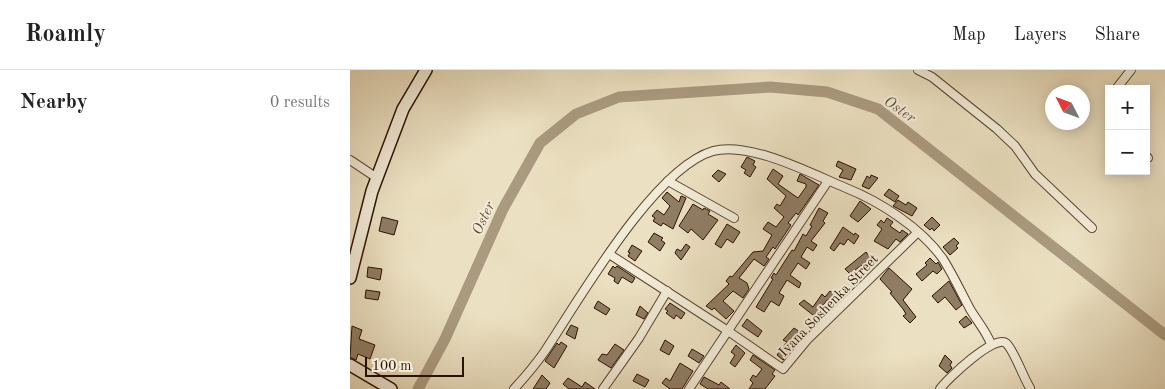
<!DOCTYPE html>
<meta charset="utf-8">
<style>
:root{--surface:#fff;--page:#f6f6f6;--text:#222;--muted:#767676;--line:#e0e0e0}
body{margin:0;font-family:"Old Standard TT",serif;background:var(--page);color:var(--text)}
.controls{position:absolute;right:15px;top:15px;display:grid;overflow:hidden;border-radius:0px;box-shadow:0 2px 12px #0003}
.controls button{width:45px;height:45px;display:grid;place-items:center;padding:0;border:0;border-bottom:1px solid var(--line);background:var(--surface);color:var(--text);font:25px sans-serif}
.compass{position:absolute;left:695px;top:15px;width:45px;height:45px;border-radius:50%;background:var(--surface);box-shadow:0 2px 12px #0003;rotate:312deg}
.scale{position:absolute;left:15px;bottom:12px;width:99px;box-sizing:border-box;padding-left:5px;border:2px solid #2b1100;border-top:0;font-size:14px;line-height:18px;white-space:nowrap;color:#2b1100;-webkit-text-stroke:4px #f2ebd7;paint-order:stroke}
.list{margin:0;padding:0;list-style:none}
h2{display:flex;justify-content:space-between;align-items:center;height:65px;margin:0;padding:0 20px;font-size:21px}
h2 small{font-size:16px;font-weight:400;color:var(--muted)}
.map{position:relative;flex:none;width:815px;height:319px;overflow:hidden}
header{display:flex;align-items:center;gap:30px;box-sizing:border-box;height:70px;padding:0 25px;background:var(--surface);border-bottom:1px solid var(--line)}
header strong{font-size:24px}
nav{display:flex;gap:28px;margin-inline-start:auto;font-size:18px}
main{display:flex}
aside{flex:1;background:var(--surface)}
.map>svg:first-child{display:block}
</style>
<header>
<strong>Roamly</strong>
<nav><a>Map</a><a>Layers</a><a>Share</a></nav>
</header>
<main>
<aside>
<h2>Nearby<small>0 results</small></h2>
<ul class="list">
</ul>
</aside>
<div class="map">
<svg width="815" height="319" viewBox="0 0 815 319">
<rect width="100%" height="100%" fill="#ebe0c1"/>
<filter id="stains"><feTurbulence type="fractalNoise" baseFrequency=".004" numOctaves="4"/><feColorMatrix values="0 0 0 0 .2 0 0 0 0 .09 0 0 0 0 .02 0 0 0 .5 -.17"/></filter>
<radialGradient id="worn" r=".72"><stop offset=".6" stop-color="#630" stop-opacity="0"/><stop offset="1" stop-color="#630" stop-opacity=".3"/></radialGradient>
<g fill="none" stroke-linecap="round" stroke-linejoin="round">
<path stroke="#aa9a7f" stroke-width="11" d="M68 319 95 269 153 139 190 73 226 44 269 27 420 17 477 22 528 39 815 265"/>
</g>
<g fill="#8f7d64" stroke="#2b1100">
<path d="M397 87 405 91 403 95 406 97 400 107 394 103 396 100 391 97Z"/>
<path d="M488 91 506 99 501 110 489 107 493 100 486 96Z"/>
<path d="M423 99 433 106 428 114 448 128 456 117V114L447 111 450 104 469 115 448 145 446 143 438 153 441 155 425 179 423 177 416 187 419 189 414 196 404 189 389 208 397 213 399 219 393 228 383 221 373 231 384 241 376 249 364 238 362 240 356 236 379 214 376 211 380 206 382 207 403 182 413 181 422 165 413 159 418 152 426 157 434 147 424 138 427 134 430 136 436 126 417 109Z"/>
<path d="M368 100 376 104 369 112 362 106Z"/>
<path d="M521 105 528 108 519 119 512 116 517 106 520 108Z"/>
<path d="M539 119 549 126 545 132 534 125Z"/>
<path d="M317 122 329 132 331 126 336 128 323 159 313 153 311 156 303 151 305 148 302 146 307 140 314 145 320 136 312 128Z"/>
<path d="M548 130 556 135 558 132 567 138 562 146 543 136Z"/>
<path d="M510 131 521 139 508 152 500 146Z"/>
<path d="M343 134 353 140 354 138 360 141 358 144 368 150 353 170 341 159 338 163 329 156Z"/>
<path d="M469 138 478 143 473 151 475 153 461 171 467 175 463 181 457 177 451 187 460 193 456 199 448 193 440 205 451 213 449 218 437 210 429 223 434 226 429 236 421 231 414 242 406 237 423 209 421 208 424 203 426 205 442 180 444 181 453 164 456 166 462 156 460 155Z"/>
<path d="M32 147 48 151 44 165 29 161Z"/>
<path d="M582 147 590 155 584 161 582 158 580 160 574 155Z"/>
<path d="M537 148 543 152 540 156 550 163 552 160 558 164 550 172 546 169 538 179 524 171 532 159 527 155 531 150 534 153Z"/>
<path d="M377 154 390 162 383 173 377 169 371 178 365 174Z"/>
<path d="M493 157 504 165 505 163 509 166 504 174 498 169 494 175 490 173 484 181 480 178Z"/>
<path d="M304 163 313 168 311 170 315 173 310 181 298 172Z"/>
<path d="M604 168 609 173 606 176 608 178 600 185 593 177Z"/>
<path d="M336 174 340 177 331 190 325 183 327 179 331 181Z"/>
<path d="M282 175 292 181 285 191 278 186 280 183 278 182Z"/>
<path d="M516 182 521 189 505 200 512 206 507 211 495 199Z"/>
<path d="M580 188 586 194 588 192 592 199 587 204 583 201 572 211 566 204 577 195 575 193Z"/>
<path d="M263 196 265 198 267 196 285 208 282 213 272 207 268 214 264 211 265 208 258 204Z"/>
<path d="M18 197 32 199 30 210 17 207Z"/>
<path d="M539 198 562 219 553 230 566 247 560 253 553 246 556 244 553 239 540 223 542 222 530 209Z"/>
<path d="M599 211 612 235 606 240 595 227 588 233 582 226Z"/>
<path d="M16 220 30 222 28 230 15 228Z"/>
<path d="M480 221 488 227 483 234 477 230 470 239 473 241 468 249 449 234 454 230 463 237 472 224 475 227Z"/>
<path d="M248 231 260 239 256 245 244 238Z"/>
<path d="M320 233 335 243 331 249 326 245 324 249 316 243 318 241 315 239Z"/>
<path d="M290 236 298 243 294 249 286 245Z"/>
<path d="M616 246 622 253 614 258 609 252Z"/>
<path d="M397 249 412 261 408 267 392 256Z"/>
<path d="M221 255 228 258 225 269 216 264Z"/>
<path d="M2 256 12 260 9 269 25 275 20 289 8 284 6 290 0 287Z"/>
<path d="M444 258 453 264 433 290 427 285 437 272 433 270Z"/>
<path d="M315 270 324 276 319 285 310 280Z"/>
<path d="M211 272 217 276 204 298 195 291 207 273 209 275Z"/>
<path d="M265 274 274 280 261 298 248 290 252 284 257 285Z"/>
<path d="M386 275 395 283 385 297 380 293 385 285 381 282Z"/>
<path d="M342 279 354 286 349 293 338 286Z"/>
<path d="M403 285 425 300 422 304 425 306 415 319H399L403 313 400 310 403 305 406 307 412 299 400 290Z"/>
<path d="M595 285 602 292 600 295 602 298 597 303 589 296Z"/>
<path d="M330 293 343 301 332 319H320L312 313 316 308 320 311Z"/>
<path d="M287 304 299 310 295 317 283 311Z"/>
<path d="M192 305 200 313 196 319H183Z"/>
<path d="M354 307 369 315 371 312 380 319H358L350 314Z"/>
<path d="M218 308 232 317 235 312 245 319H219L213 314Z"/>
</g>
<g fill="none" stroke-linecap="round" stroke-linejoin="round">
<g stroke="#5b4530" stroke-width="10">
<g id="street">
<path d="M568 0 582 7 647 59 665 76 685 104 742 158"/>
<path d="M766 19 781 0"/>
<path d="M796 86 798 88"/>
<path d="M0 90 27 108"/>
<path d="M318 111 384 148"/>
<path d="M259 184 378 261 433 299 457 270 567 163"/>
<path d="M164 319C175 307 186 294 195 281 229 230 304 98 363 81 400 71 462 104 496 118 531 132 571 158 593 189 603 205 611 222 620 239 627 251 636 261 641 274"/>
<path d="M253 319 289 268 317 221"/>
<path d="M339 319 478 111"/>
<path d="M590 319C598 308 645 264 656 273 664 280 673 307 680 318"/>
</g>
</g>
<g stroke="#2b1100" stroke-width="14">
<g id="secondary">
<path d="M0 208 22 121 53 39 76 0"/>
<path d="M0 295 41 319"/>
</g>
</g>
<use href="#street" stroke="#f2ebd7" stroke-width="8"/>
<use href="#secondary" stroke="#f2ebd7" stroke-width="11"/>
</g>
<g text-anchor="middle" stroke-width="4" stroke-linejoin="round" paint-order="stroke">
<g font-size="14" fill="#2b1100" stroke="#f2ebd7">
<text transform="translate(478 235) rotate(-46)" y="5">Ivana Soshenka Street</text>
</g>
<g font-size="15" font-style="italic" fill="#5e4833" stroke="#f2ebd7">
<text transform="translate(550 39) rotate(35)" y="5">Oster</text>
<text transform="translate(133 148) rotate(-65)" y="5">Oster</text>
</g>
</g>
<rect width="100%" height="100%" filter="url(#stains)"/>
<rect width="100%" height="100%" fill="url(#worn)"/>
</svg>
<div class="controls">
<button>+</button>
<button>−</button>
</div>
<svg class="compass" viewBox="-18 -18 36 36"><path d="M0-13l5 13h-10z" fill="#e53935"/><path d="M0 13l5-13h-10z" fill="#767676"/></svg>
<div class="scale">100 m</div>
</div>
</main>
